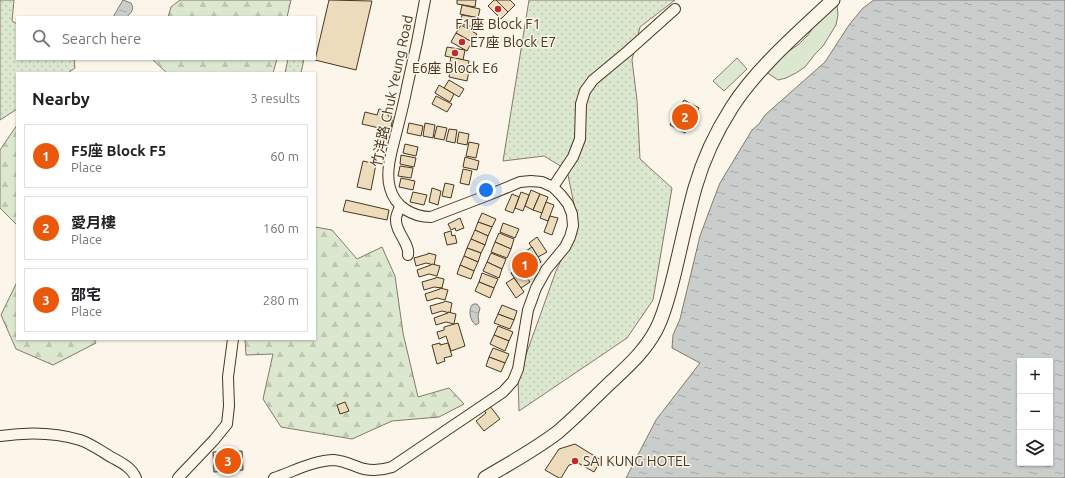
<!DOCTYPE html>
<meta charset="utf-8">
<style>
:root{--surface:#fff;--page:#f6f6f6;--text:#202124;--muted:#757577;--line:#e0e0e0;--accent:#ea580c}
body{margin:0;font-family:Ubuntu,"Noto Sans TC",sans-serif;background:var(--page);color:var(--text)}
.controls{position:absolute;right:12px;bottom:12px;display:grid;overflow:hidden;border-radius:0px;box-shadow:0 1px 3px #0004}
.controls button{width:36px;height:36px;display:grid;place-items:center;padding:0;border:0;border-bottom:1px solid var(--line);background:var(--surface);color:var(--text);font:20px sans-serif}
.you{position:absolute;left:486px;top:190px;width:14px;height:14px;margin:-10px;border:3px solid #fff;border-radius:50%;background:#1a73e8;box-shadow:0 0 0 6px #1a73e833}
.badge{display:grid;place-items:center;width:26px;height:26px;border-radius:50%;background:var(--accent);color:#fff;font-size:13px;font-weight:700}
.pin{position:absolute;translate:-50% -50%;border:2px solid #fff;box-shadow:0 1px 4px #0006}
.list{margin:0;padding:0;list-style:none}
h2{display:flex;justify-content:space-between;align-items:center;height:52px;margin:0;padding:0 16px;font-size:17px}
h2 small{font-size:13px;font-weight:400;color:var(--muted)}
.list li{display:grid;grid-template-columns:26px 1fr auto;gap:12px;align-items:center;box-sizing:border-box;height:64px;margin:0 8px 8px;padding:0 8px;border:1px solid var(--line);border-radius:0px}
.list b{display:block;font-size:15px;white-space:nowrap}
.list p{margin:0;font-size:13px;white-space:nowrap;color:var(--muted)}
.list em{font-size:13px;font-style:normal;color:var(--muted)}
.icon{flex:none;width:22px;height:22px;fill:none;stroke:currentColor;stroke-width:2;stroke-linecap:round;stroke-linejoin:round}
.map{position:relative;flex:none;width:1065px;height:478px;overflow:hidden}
.search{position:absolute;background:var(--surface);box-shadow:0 1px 3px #0004;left:16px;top:16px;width:300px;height:44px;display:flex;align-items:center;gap:10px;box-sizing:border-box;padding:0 14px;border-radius:0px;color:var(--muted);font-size:15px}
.panel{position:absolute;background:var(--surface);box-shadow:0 1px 3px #0004;left:16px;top:72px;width:300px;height:268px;border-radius:0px}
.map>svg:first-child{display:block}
</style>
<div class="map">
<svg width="1065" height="478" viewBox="0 0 1065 478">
<defs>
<pattern id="grass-dots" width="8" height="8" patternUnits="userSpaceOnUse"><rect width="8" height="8" fill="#dce7d0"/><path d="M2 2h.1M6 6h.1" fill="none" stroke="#bec7b2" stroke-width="1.8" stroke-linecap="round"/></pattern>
<pattern id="forest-firs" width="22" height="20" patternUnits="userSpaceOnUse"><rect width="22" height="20" fill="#dce7d0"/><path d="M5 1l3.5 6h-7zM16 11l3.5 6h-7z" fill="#bec7b2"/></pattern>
<pattern id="water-ripples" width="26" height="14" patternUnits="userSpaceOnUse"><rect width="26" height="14" fill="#c9cecd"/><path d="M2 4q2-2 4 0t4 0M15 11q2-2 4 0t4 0" fill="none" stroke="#a5a8a6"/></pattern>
</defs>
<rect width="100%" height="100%" fill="#fbf6e9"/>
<g fill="url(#grass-dots)" stroke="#887966">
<path d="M0 0H14L12 21 17 24V59H74L75 68 68 73H17V109L0 120Z"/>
<path d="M529 0H675L640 27 632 60 637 100 640 159 672 188 653 300 627 338 519 411 518 377 556 271 578 224 567 170 544 156 503 161Z"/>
<path d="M288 59H304L301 73H285Z"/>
</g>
<g fill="url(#forest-firs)" stroke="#887966">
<path d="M180 0H291L287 17H168L171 7Z"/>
<path d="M152 59H277L273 73H167Z"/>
<path d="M17 125V225L0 208V150Z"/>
<path d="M315 227 332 230 357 259 382 247 395 276 403 333 418 397 449 388 464 404 439 417 392 421 352 439 281 427 263 399 273 354 246 355 245 339H315Z"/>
<path d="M17 282V339H94L96 343 53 365 16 349 1 315Z"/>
</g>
<g fill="#dce7d0" stroke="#887966">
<path d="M835 3 837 5 838 15 836 25 823 46 815 54 805 67 796 73 786 78 778 80 766 72 776 60 799 44 808 35 819 19Z"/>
<path d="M737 58 747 69 724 91 713 81Z"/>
</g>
<g fill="url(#water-ripples)" stroke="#887966" fill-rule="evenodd">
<path d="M123 0 131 3C135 10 131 12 127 17H113Z"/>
<path d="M874 0H1065V478H626L656 420 700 363 672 348 673 335 680 319 700 236 713 201 720 183 752 130 759 124 765 115 825 62 849 25 863 8ZM1020 361H1050V463H1020Z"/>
<path d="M474 304H477L480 308 478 316 479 323 476 325C470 321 468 311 472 305Z"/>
</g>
<g fill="#ecdcbc" stroke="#4a3520">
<path d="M329 0 372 1 356 70 315 60Z"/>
<path d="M457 0H476L475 7 457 4Z"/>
<path d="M494 0H496L508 12 501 19 488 6Z"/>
<path d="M496 0H510L515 5 508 12Z"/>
<path d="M462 5 480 9 478 18 460 14Z"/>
<path d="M462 15 480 18 478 28 460 24Z"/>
<path d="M461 25 477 34 472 42 456 33Z"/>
<path d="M456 33 472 42 467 51 451 42Z"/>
<path d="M447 47 465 50 463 60 445 56Z"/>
<path d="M451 57 469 61 467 71 449 67Z"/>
<path d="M451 67 469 71 467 81 449 77Z"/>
<path d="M449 80 464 89 459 97 444 88Z"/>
<path d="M439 85 454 94 450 102 435 93Z"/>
<path d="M436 96 452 104 447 112 432 104Z"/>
<path d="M684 100 699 108 685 133 670 125Z"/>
<path d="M379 109 389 112 388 116 393 117 390 133 378 130 379 128 362 124 365 112 377 115Z"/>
<path d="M409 123 423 126 421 136 407 133Z"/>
<path d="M425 123 435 125 433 138 423 136Z"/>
<path d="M437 126 447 128 444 140 434 138Z"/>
<path d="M449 129 457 130 455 143 446 141Z"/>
<path d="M459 132 469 134 467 145 457 143Z"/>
<path d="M469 142 479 144 476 158 466 156Z"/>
<path d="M405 144 418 147 416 156 403 153Z"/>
<path d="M401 155 416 158 414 167 400 164Z"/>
<path d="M465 157 479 161 477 170 463 167Z"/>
<path d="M363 161 376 164 371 190 357 187Z"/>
<path d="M400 166 413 168 411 178 398 176Z"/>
<path d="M463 169 472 171 469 185 460 183Z"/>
<path d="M401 178 415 181 413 190 399 187Z"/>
<path d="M445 183 454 185 451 198 442 196Z"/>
<path d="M432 188 441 191 438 205 429 202Z"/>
<path d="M531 190 540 194 533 210 525 206Z"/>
<path d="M413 192 427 195 424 205 410 202Z"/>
<path d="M521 192 529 195 523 211 515 208Z"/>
<path d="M512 194 519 197 513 213 505 210Z"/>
<path d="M540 194 548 197 542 213 533 210Z"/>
<path d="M346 200 389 210 387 220 343 211Z"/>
<path d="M546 202 554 205 548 221 540 218Z"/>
<path d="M482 213 496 219 492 227 478 222Z"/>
<path d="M550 216 558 218 552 235 544 232Z"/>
<path d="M460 218 464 228 456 231 455 228 451 230 448 224Z"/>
<path d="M478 222 492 227 488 236 475 230Z"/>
<path d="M503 223 519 229 515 238 500 232Z"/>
<path d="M475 230 488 236 485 245 471 239Z"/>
<path d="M451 231 452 236 455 235 457 243 447 245 444 233Z"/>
<path d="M499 233 514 239 511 249 495 242Z"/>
<path d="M537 237 547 252 538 257 529 243Z"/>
<path d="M471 239 485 245 481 253 467 248Z"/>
<path d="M495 242 511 249 507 258 491 252Z"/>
<path d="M532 247 541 262 533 267 523 253Z"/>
<path d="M467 248 481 253 478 262 464 256Z"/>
<path d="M428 253 436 255 434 265 426 263 416 266 414 258 428 254Z"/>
<path d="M491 253 506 259 502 269 487 262Z"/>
<path d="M464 256 478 262 474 271 460 265Z"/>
<path d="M526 257 535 272 527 278 517 263Z"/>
<path d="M487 262 502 269 499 278 483 271Z"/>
<path d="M432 264 440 266 437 276 429 274 419 277 417 270 431 265Z"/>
<path d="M460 265 474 271 471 279 457 274Z"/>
<path d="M520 268 530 282 521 288 511 273Z"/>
<path d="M482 273 498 279 494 288 479 282Z"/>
<path d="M436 277 444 279 442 288 434 287 424 290 422 282 436 278Z"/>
<path d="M514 278 524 292 516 298 506 283Z"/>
<path d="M479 282 494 288 490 298 475 291Z"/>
<path d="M440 288 448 290 445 300 437 298 427 301 425 294 440 289Z"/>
<path d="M445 301 452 303 450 313 442 311 432 314 430 306 444 302Z"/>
<path d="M502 305 517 311 514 320 498 314Z"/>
<path d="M448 312 456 314 454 324 446 322 436 325 434 318 448 313Z"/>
<path d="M498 314 514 320 510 329 494 323Z"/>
<path d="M458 323 465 346 451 351 446 336 439 339 437 332 444 330V327Z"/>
<path d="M498 326 513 332 509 341 494 335Z"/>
<path d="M494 335 509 341 505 351 490 344Z"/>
<path d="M440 343V345L448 343 452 356 444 358 445 361 437 364 432 345Z"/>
<path d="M493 348 509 354 505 363 489 357Z"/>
<path d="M489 357 505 363 501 372 486 366Z"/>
<path d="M345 402 349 411 340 414 337 405Z"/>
<path d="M489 405 500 419 484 431 476 421 486 413 483 409Z"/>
<path d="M575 444 601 460 594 472 578 463 569 465 561 478H559L545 470 559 449Z"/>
<path d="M242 451 243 470 214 472 213 452Z"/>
</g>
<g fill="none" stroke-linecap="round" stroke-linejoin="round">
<g stroke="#4a3520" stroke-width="12">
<g id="minor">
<path d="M553 187 573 157 580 139 581 104 585 91 593 80 628 51 675 9"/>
<path d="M400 206C399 210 396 215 396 219 395 232 410 243 408 255"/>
<path d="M0 436C27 432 54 432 80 440 92 444 102 452 113 458 122 463 132 468 136 478"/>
<path d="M178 478 214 440 227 424 229 406 228 377 233 339"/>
<path d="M274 478C292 472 315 460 334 460 345 461 354 466 364 469 374 471 383 470 392 467L503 392 513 381 518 369 528 310 536 288 546 270 565 247 570 237 573 226 572 214 568 204 561 195 553 187 542 182 531 181 520 182 491 194 431 217C413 217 395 207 390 188 385 172 392 150 396 134 400 118 404 103 407 87 414 58 420 29 425 0"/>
</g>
</g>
<g stroke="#4a3520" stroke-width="15">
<path id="major" d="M485 478C510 463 536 449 558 432 577 416 594 398 612 381 628 366 645 351 656 330 665 313 669 294 674 275 681 246 687 217 695 188 703 160 716 132 732 107 757 68 799 32 833 0"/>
</g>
<use href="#minor" stroke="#fbf6e9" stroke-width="10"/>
<use href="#major" stroke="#fbf6e9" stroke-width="13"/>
</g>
<g fill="#c62828" stroke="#fbf6e9" stroke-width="1.5">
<circle cx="498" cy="9" r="4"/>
<circle cx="462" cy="42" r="4"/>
<circle cx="455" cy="53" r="4"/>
<circle cx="575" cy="461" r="4"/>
</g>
<g text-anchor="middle" stroke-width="3" stroke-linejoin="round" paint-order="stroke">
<g font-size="14" fill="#4a3520" stroke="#fbf6e9">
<text x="498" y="29">F1座 Block F1</text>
<text x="470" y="47" text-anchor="start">E7座 Block E7</text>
<text x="455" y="73">E6座 Block E6</text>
<text x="583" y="466" text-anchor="start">SAI KUNG HOTEL</text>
</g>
<g font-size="14" fill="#4a3520" stroke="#fbf6e9">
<text transform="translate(392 91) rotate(-78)" y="5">竹洋路 Chuk Yeung Road</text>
</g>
</g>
</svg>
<div class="controls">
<button>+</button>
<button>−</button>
<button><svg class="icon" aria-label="layers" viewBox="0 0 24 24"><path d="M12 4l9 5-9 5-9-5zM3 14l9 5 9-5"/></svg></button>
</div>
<div class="you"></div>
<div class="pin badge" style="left:525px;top:265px">1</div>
<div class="pin badge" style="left:685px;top:117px">2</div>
<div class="pin badge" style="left:228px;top:461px">3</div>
<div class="search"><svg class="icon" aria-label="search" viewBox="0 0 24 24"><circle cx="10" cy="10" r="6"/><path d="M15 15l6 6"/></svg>Search here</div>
<section class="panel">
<h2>Nearby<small>3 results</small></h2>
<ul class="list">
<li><span class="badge">1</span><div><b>F5座 Block F5</b><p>Place</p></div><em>60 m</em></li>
<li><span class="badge">2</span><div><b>愛月樓</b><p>Place</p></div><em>160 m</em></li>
<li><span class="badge">3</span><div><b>邵宅</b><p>Place</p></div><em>280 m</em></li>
</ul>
</section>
</div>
